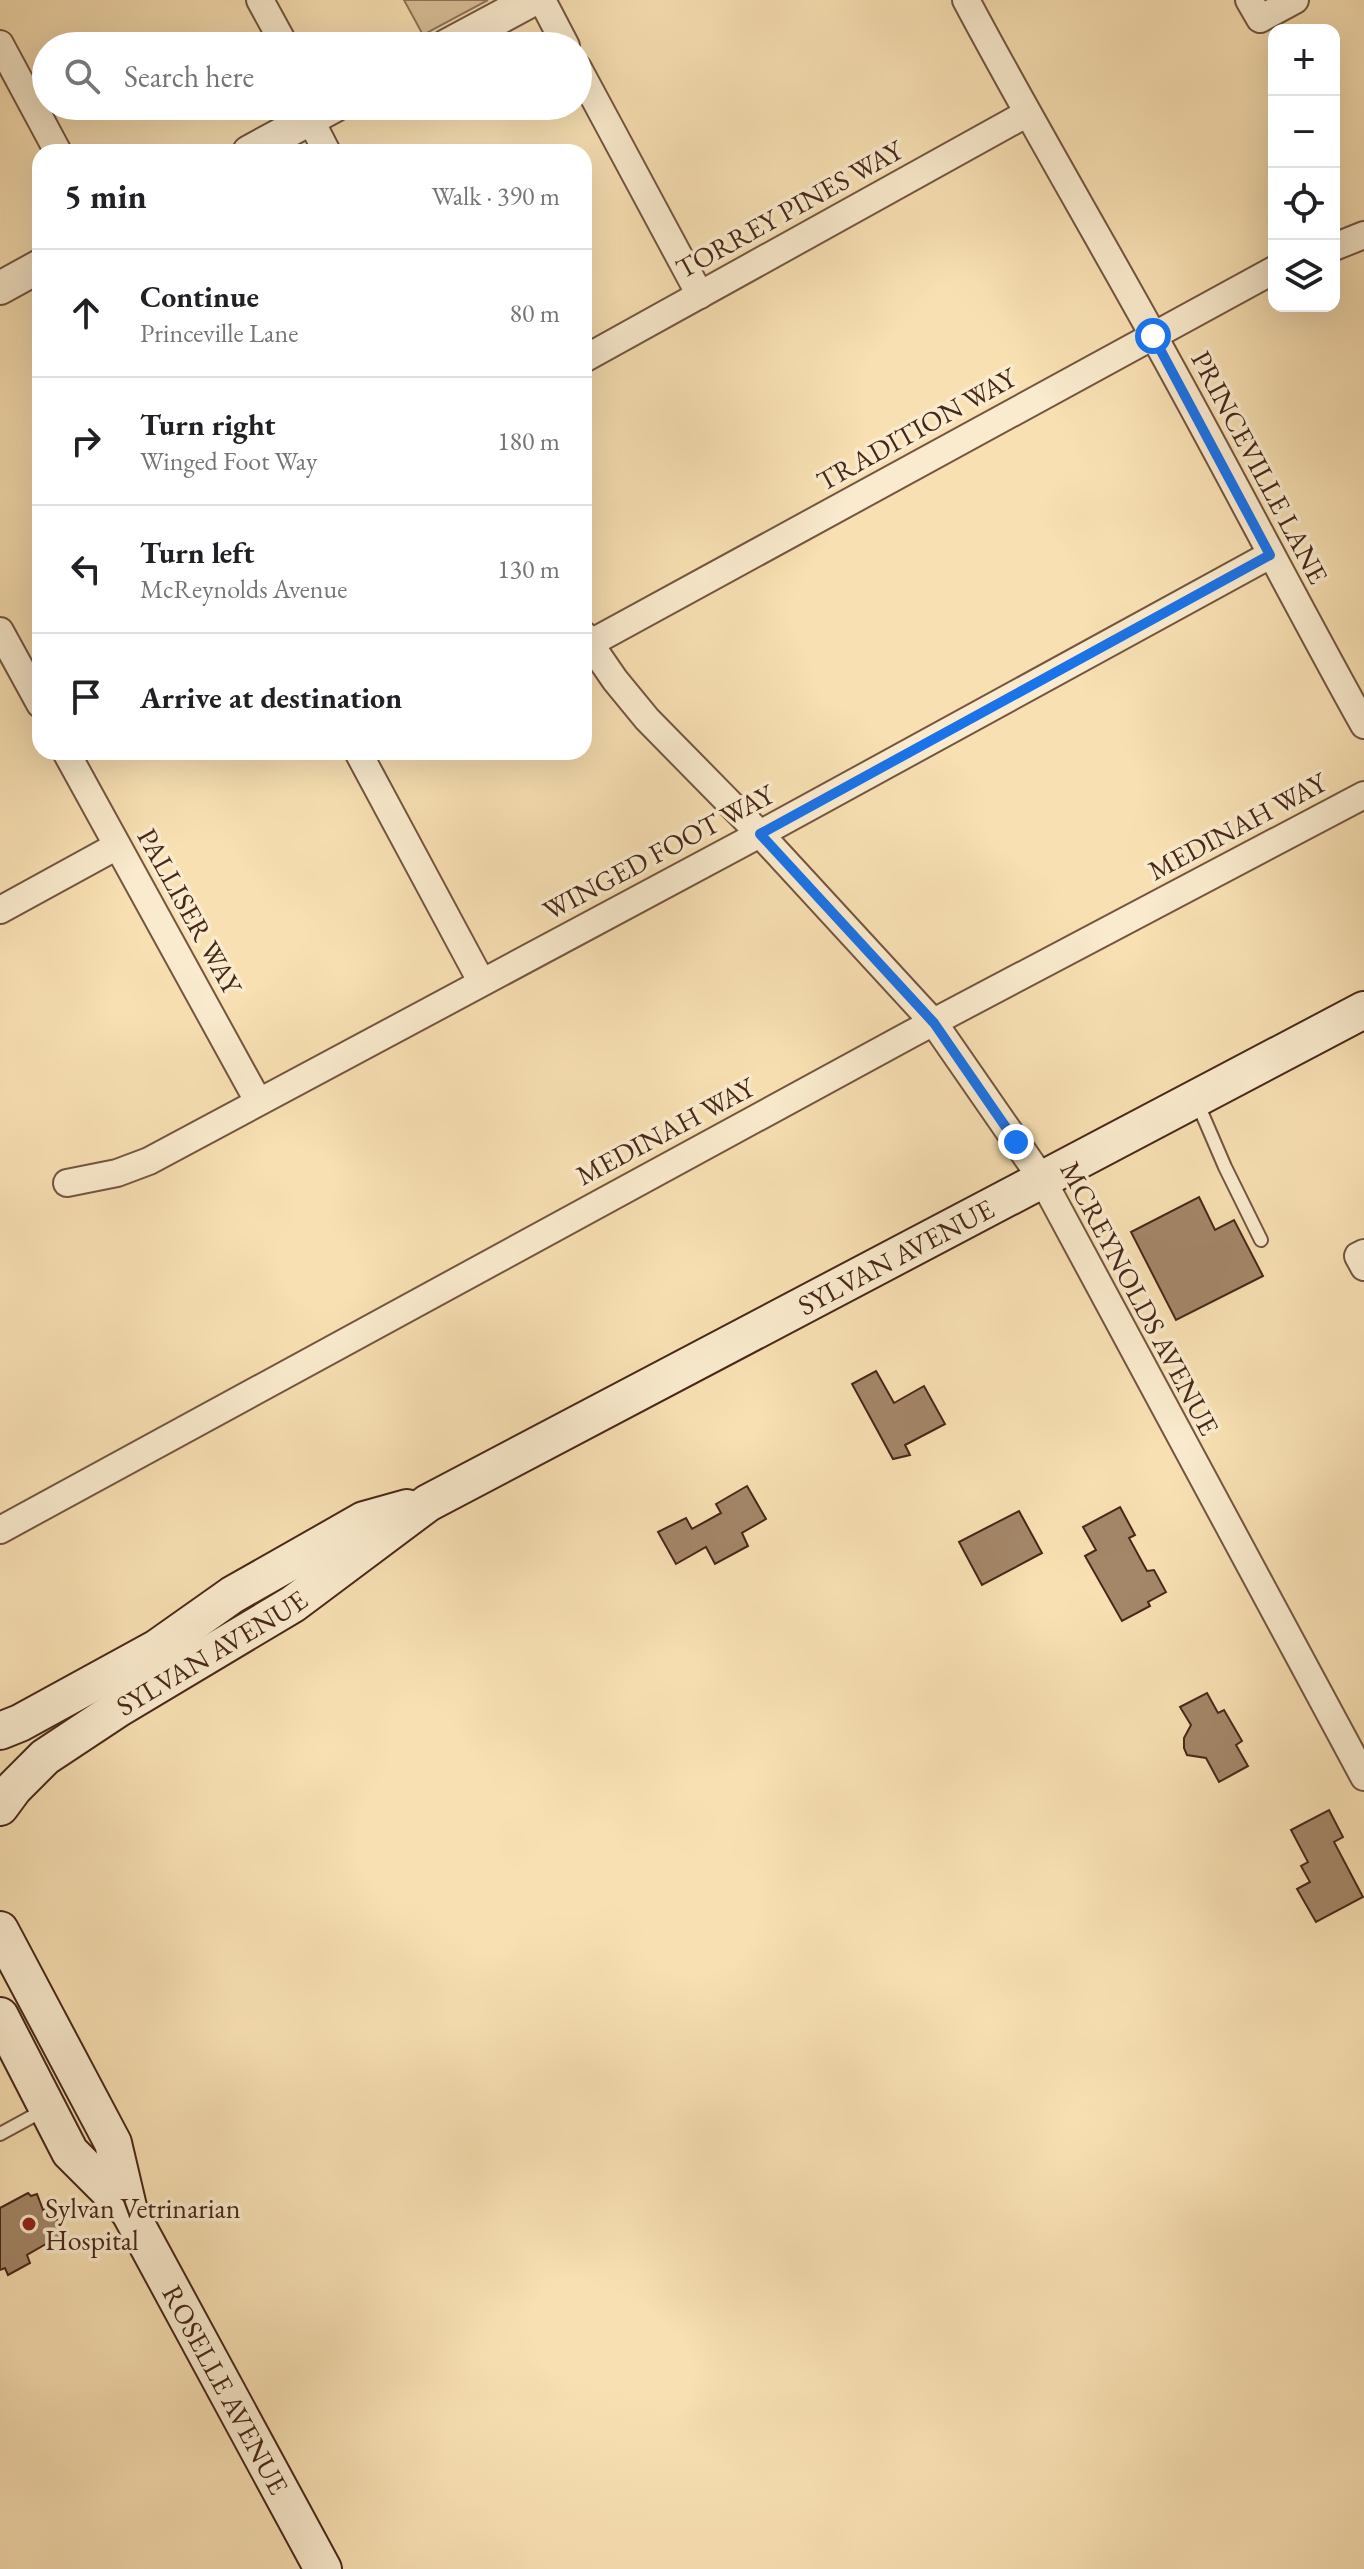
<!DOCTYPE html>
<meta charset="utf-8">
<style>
:root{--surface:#fff;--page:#f6f6f6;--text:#202124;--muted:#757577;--line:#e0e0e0}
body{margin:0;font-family:"EB Garamond",serif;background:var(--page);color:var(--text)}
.controls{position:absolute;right:24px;top:24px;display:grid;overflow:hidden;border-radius:16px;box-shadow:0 8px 32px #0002}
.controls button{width:72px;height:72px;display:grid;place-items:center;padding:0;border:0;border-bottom:2px solid var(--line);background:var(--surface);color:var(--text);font:40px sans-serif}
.stop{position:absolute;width:24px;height:24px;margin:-18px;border:6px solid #1a73e8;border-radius:50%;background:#fff}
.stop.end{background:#1a73e8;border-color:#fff;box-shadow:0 2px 8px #0008}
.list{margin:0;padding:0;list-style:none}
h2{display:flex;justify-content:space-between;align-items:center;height:104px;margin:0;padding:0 32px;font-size:34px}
h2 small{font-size:26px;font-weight:400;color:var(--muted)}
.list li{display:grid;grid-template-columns:52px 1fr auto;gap:24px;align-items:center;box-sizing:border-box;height:128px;padding:0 32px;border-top:2px solid var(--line)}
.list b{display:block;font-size:30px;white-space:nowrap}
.list p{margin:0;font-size:26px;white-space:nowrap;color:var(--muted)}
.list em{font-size:26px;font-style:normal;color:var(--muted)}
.icon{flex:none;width:44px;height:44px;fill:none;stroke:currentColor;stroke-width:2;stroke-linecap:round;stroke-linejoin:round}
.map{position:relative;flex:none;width:1364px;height:2569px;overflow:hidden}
.search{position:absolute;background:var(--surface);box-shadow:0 8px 32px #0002;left:32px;top:32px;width:560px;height:88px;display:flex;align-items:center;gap:20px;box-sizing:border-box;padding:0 28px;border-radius:44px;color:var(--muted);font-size:30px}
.panel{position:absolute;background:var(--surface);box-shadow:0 8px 32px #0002;left:32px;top:144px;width:560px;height:616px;border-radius:24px}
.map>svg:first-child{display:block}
</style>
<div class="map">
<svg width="1364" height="2569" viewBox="0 0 1364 2569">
<rect width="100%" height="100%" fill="#f8e0b3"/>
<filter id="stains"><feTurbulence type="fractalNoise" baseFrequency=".0025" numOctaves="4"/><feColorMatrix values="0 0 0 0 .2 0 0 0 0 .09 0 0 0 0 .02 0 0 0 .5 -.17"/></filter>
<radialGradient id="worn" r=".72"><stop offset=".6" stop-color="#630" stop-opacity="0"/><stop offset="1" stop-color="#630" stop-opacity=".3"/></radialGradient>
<path fill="#dac199" stroke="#917459" stroke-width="2" d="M404 0H488L423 35Z"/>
<g fill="#a48769" stroke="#482719" stroke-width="2">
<path d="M1199 1197 1215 1230 1234 1220 1263 1276 1176 1320 1131 1232Z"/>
<path d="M876 1371 894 1403 924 1386 945 1424 905 1445 910 1455 893 1459 852 1384Z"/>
<path d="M747 1486 766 1519 742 1533 748 1546 715 1564 706 1547 676 1564 658 1532 686 1518 692 1529 721 1513 716 1504Z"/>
<path d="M1120 1507 1135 1535 1129 1538 1147 1571 1154 1570 1166 1592 1148 1602 1150 1606 1122 1621 1085 1556 1096 1550 1083 1527Z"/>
<path d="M1019 1511 1042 1553 982 1585 959 1542Z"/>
<path d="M1207 1693 1218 1713 1224 1710 1242 1741 1236 1745 1248 1766 1219 1782 1206 1758 1187 1755 1184 1748V1738L1191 1725 1180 1707Z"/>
<path d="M1329 1810 1343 1837 1334 1842 1363 1897 1316 1922 1297 1889 1310 1882 1301 1866 1308 1862 1291 1830Z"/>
<path d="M28 2193 31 2196 37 2194 43 2210 52 2207 63 2234 27 2255 30 2263 8 2275 5 2268 0 2270V2208Z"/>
</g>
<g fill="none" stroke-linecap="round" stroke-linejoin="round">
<g stroke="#745540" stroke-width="16">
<g id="service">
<path d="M1197 1102 1225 1167 1261 1240"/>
<path d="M0 2134 46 2109"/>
</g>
</g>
<g stroke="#745540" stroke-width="30">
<g id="minor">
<path d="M260 0 284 44"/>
<path d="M542 0 566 46"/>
<path d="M966 0C1026 113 1091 223 1153 335 1225 464 1292 596 1364 725"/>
<path d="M1249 0 1260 19 1295 0"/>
<path d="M0 44 58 152"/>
<path d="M578 68 700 295"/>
<path d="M310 119 327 152"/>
<path d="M1334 247 1364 235"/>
<path d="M584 359 1026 114"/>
<path d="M0 631 40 704"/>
<path d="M584 635 615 680 647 719 760 834 934 1023 1042 1179 1364 1777"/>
<path d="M589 644 1274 270"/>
<path d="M66 752 258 1101"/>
<path d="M358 752 481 981"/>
<path d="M0 910 117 846"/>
<path d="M67 1183 117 1173 149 1161 760 834 1270 555"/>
<path d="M1364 1253 1358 1256 1364 1267"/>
<path d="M0 1530 911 1034 1364 795"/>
</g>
</g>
<g stroke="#745540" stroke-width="36">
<g id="tertiary">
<path d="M446 46 532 0"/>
<path d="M249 152 334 106"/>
<path d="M0 288 40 266"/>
</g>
</g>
<g stroke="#482719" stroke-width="40">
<g id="secondary">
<path d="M0 1731 20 1723 157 1648 232 1595 364 1520 407 1508"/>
<path id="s1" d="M0 1807 14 1788 45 1757 119 1708 293 1604 428 1503 1364 1010"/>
<path id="s2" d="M0 1930 113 2143 129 2211 323 2569"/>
<path d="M0 2016 70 2152 129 2211"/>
</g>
</g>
<use href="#service" stroke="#faebce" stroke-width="12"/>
<use href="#minor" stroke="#faebce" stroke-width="26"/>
<use href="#tertiary" stroke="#faebce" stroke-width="32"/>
<use href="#secondary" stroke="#faebce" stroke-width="36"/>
</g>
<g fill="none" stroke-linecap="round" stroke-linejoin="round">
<path stroke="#1a73e8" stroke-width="10" d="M1016 1142 934 1023 760 834 1270 555 1153 336"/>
</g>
<circle fill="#8f2418" stroke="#faebce" stroke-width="3" cx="29" cy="2224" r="8"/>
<g text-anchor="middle" stroke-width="7" stroke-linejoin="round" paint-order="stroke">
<g font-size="28" fill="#482719" stroke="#faebce">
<text transform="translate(789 209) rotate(-29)" y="10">TORREY PINES WAY</text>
<text transform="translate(916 429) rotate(-29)" y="10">TRADITION WAY</text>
<text transform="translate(1260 467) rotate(62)" y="10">PRINCEVILLE LANE</text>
<text transform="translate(1237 826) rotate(-28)" y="10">MEDINAH WAY</text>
<text transform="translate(658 852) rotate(-28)" y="10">WINGED FOOT WAY</text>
<text transform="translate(190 911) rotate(61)" y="10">PALLISER WAY</text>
<text transform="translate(665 1131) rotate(-28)" y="10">MEDINAH WAY</text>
<text dy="10" stroke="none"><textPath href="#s1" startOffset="1056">SYLVAN AVENUE</textPath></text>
<text transform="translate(1140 1298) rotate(62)" y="10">MCREYNOLDS AVENUE</text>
<text dy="10" stroke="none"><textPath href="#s1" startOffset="264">SYLVAN AVENUE</textPath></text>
<text dy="10" stroke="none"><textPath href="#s2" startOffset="514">ROSELLE AVENUE</textPath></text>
</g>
<g font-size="28" fill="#482719" stroke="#faebce" text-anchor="start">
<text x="45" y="2218">Sylvan Vetrinarian<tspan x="45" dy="32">Hospital</tspan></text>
</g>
</g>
<rect width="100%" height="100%" filter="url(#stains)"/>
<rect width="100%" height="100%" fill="url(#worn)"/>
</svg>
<div class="controls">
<button>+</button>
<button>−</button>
<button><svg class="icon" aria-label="locate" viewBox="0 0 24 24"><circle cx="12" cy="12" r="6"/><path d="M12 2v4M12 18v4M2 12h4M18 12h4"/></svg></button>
<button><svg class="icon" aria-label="layers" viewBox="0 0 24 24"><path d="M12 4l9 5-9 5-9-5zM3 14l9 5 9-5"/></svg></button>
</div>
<div class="stop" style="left:1153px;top:336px"></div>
<div class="stop end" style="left:1016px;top:1142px"></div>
<div class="search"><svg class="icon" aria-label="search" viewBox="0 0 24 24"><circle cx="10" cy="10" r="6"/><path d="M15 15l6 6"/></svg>Search here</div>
<section class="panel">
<h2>5 min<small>Walk · 390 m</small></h2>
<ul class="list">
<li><svg class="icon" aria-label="ahead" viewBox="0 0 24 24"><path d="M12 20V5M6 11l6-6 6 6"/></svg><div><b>Continue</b><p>Princeville Lane</p></div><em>80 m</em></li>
<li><svg class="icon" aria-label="right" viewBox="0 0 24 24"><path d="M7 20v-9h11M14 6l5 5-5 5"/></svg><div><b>Turn right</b><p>Winged Foot Way</p></div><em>180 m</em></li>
<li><svg class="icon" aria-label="left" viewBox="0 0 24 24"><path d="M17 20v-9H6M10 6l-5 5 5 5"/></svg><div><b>Turn left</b><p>McReynolds Avenue</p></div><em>130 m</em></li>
<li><svg class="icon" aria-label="arrive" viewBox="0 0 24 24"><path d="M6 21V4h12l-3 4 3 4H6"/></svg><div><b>Arrive at destination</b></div></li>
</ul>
</section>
</div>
